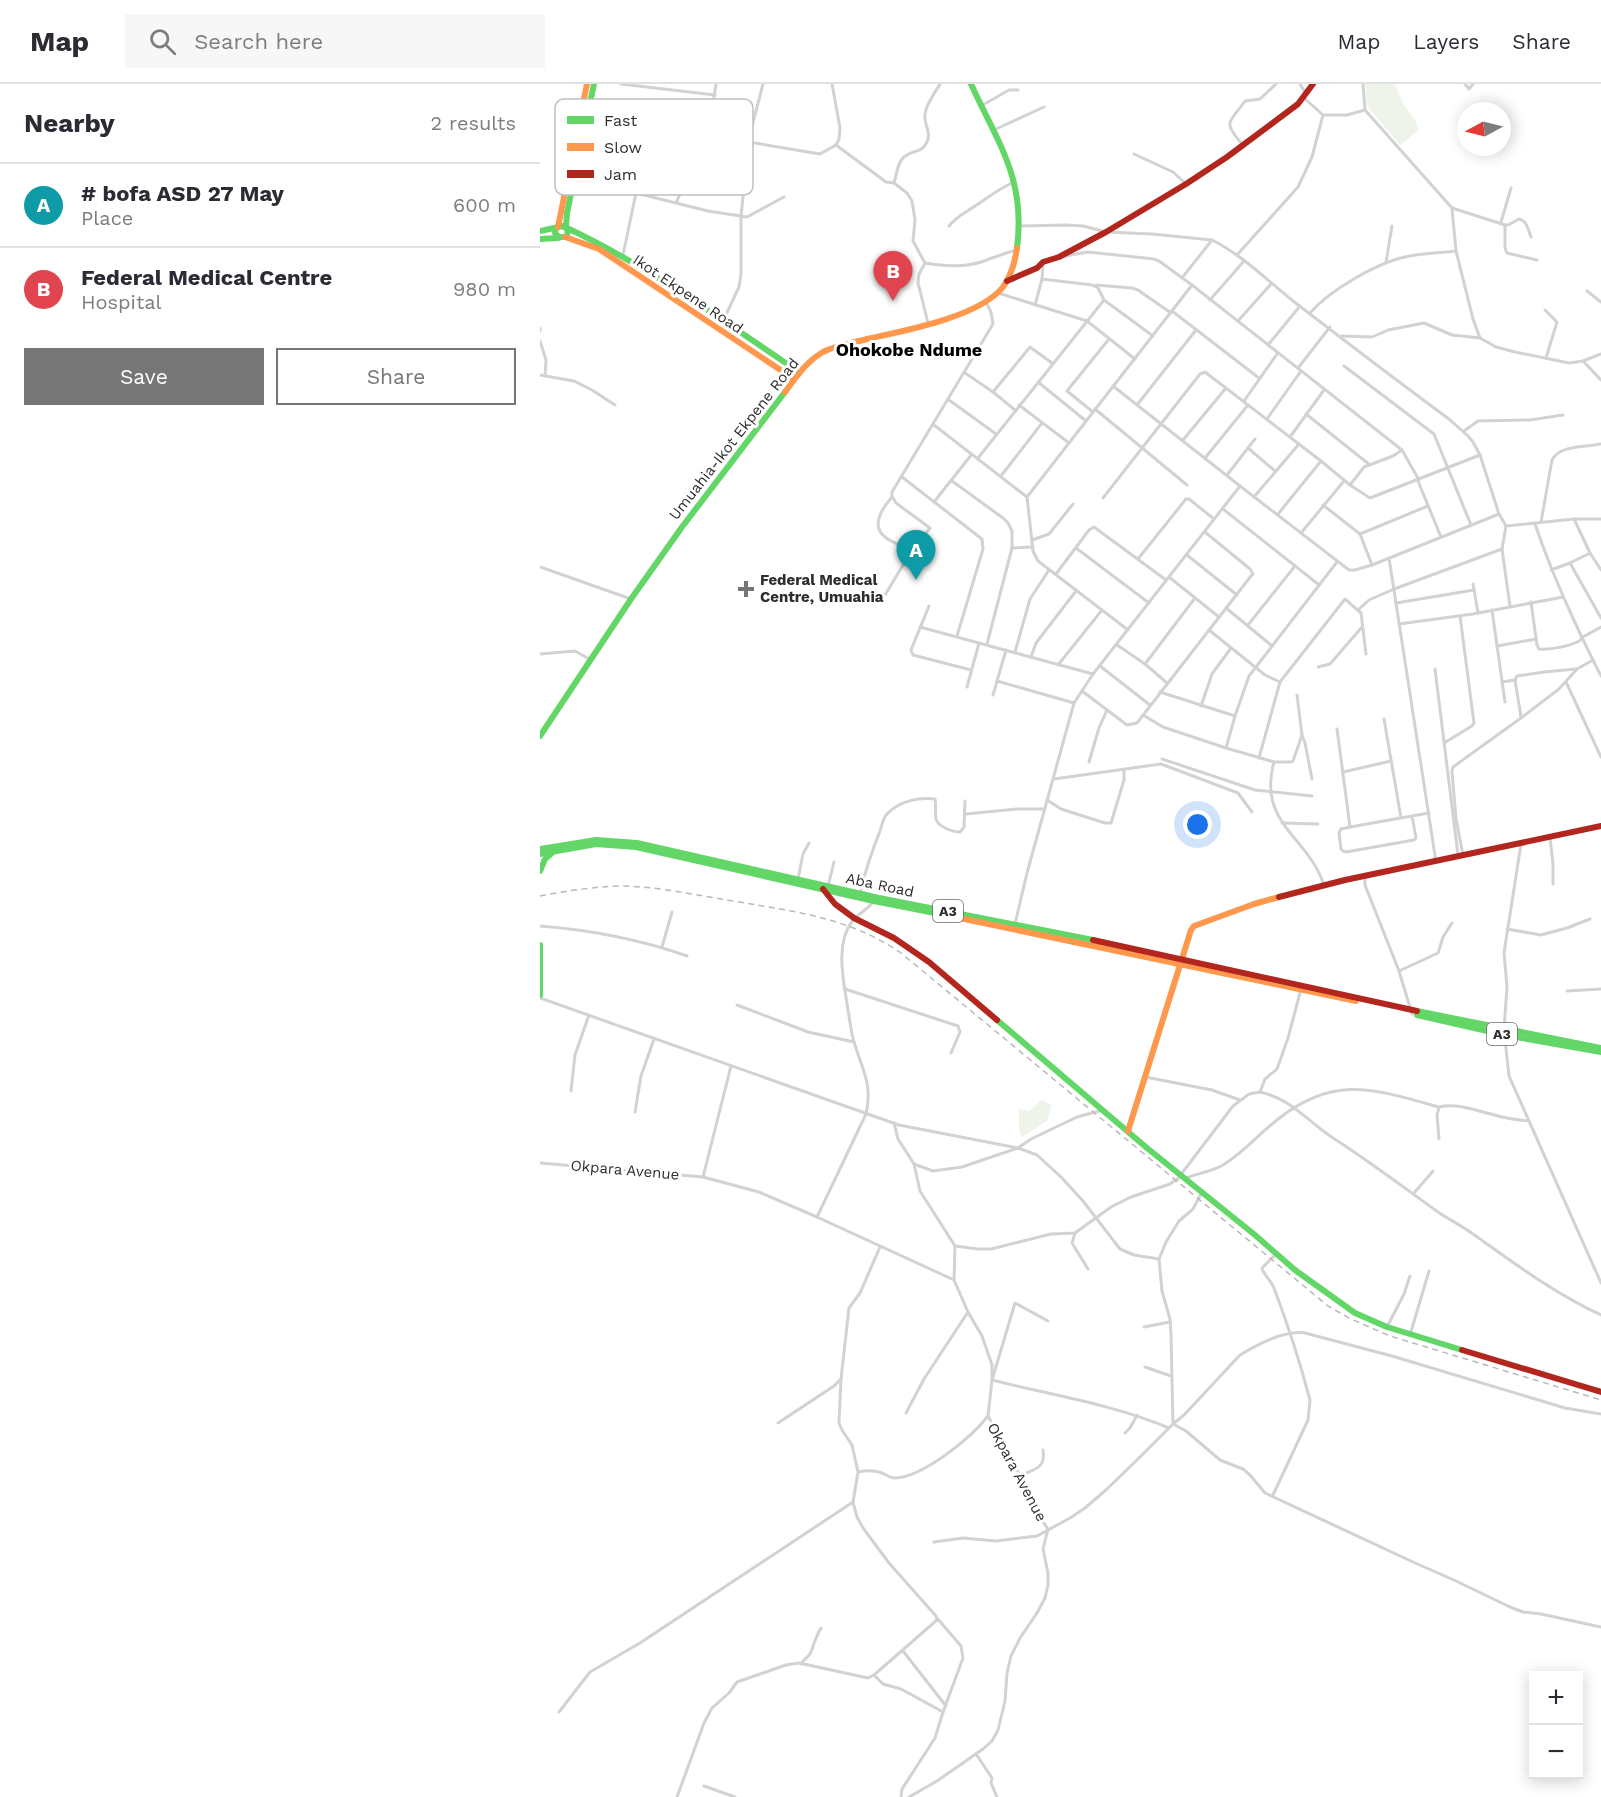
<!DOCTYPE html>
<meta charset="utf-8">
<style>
:root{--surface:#fff;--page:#f7f7f7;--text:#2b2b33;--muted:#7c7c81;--line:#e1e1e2;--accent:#767676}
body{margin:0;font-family:"Work Sans",sans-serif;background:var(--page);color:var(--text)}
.controls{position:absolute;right:18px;bottom:18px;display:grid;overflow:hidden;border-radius:0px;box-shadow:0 3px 15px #0003}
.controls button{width:54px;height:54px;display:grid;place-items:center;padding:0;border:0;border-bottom:2px solid var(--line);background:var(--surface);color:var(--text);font:30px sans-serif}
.compass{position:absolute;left:917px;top:18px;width:54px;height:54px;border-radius:50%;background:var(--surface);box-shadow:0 3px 15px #0003;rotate:263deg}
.you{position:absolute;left:658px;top:741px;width:21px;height:21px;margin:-15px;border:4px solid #fff;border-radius:50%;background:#1a73e8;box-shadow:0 0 0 9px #1a73e833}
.badge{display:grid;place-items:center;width:39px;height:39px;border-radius:50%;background:var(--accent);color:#fff;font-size:20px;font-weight:700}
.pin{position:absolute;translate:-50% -50px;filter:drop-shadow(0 2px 3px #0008)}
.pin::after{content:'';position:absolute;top:32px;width:21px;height:18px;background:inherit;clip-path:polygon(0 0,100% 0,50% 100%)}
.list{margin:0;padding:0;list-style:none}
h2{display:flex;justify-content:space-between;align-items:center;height:78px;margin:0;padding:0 24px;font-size:26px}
h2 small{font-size:20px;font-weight:400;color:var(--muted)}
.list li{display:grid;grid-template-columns:39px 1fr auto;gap:18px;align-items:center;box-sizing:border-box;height:84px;padding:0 24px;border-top:2px solid var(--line)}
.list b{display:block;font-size:22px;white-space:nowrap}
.list p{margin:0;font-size:20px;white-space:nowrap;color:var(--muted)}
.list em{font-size:20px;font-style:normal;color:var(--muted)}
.actions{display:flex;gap:12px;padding:18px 24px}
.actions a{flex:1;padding:14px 0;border:2px solid var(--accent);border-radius:0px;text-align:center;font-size:21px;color:var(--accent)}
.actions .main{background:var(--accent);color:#fff}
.icon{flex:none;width:33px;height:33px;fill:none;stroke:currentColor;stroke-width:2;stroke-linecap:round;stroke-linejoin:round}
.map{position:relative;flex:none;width:1061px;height:1713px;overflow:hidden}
header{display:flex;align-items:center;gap:36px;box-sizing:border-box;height:84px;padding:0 30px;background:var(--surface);border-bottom:2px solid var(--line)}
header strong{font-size:28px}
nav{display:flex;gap:33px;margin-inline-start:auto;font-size:21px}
.search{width:420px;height:54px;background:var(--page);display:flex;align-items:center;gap:15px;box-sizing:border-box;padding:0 21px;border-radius:0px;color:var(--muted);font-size:22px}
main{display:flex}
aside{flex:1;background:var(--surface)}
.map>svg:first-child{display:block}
</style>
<header>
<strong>Map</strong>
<div class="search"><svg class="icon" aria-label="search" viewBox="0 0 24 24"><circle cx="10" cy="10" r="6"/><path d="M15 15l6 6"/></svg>Search here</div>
<nav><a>Map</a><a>Layers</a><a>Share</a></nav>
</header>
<main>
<aside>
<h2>Nearby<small>2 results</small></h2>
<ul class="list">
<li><span class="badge" style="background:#0f9aa8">A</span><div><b># bofa ASD 27 May</b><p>Place</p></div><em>600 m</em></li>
<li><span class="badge" style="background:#e0444e">B</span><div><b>Federal Medical Centre</b><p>Hospital</p></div><em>980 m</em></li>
</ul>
<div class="actions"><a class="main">Save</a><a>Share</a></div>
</aside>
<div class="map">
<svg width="1061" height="1713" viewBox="0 0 1061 1713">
<rect width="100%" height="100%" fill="#fff"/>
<g fill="#eff4eb">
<path d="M825 0H855L864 21 874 34 879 46 860 61 827 22Z"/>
<path d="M502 1016 512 1021 507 1037 482 1053 479 1046V1025L489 1027Z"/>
</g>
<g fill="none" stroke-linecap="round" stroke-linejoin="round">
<g stroke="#d2d2d2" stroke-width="3">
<path d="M81 0 175 11"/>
<path d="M760 0 766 10"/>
<path d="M823 0 825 26 912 124 965 141"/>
<path d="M925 0 929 5 933 0"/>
<path d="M763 13 783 31H807L825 26"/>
<path d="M441 22 469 6H478"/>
<path d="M45 43 104 53 162 58"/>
<path d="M454 46 504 23"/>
<path d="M104 53 96 109 168 127 207 133 244 113"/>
<path d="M209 58 280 70 296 61 299 55 300 44 292 0"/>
<path d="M296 61 346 98 354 99C357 90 357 79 364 73 373 65 381 70 387 58 392 47 383 40 385 30 386 20 395 9 400 0"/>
<path d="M703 61C682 37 689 40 705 17L720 15 736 0"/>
<path d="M594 70 633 88 646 100"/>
<path d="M354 99 367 109 372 117 375 136 373 157 385 179 379 190 378 199 388 239"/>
<path d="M137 117C153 79 171 42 176 0"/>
<path d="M912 125 916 167 933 235 940 254"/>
<path d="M961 138 971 104"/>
<path d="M965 141V164L967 169 997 176"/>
<path d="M965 141H968L979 135C987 136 988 146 991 153"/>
<path d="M409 142C416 133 423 130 432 124 446 115 458 105 474 98"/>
<path d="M479 142 526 141 543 142 566 148 612 150 672 156C702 171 727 196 753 217 805 257 856 296 909 335L928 352 933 358 940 371 959 430 966 442 1034 435H1061"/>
<path d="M83 171 96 109"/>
<path d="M697 171 758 103 772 73 783 31"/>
<path d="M525 172 548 168 614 175 619 177 652 201 862 366 879 396 878 397 901 453"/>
<path d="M846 178 852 142"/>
<path d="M385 179C403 182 423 184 441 178 453 174 464 169 477 166"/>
<path d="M642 194 672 156"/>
<path d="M502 195 552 201 558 204 564 216 613 252"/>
<path d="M556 201 592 204 598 206 631 229"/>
<path d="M1047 207 1061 218"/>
<path d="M458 209 547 237 595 275"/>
<path d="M670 216 704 177"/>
<path d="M495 221 502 195 503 179"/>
<path d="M1005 226 1017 238 1006 274"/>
<path d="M632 227 719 294"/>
<path d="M770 229C790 206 839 177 870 172 885 169 901 169 916 167"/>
<path d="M183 237 199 203 201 190V132L210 50 223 0"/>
<path d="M698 237 731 200"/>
<path d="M0 247V244"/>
<path d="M802 252 832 253 848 246 884 239 912 251 940 254 956 263 975 268 1029 279 1043 277 1061 270"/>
<path d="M0 257 6 276 5 292"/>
<path d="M728 261 760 222"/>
<path d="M1043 277 1061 296"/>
<path d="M804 282 894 350 931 441"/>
<path d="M758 284 790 243"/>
<path d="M425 289 453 308 475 326"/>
<path d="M0 291 34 297 52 306 75 321"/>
<path d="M498 298 546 337"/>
<path d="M573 302 700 402 809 486H815L832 481 959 430"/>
<path d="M453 308 490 263 512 279"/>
<path d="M409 316 456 350"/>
<path d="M704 317 737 270"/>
<path d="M479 321 529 359"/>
<path d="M597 321 656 246"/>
<path d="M555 325 647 401"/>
<path d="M553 328 527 307 569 255"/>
<path d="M766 330 830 381"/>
<path d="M727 335 761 287"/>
<path d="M394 341 487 413 493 467 498 477 588 546"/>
<path d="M924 347 938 337 990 336 1023 331"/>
<path d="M750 353 784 306"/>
<path d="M643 356 686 304"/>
<path d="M708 364 735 387"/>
<path d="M438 374 564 216"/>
<path d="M665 374 708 321"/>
<path d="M687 391 715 355"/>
<path d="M461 392 502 339"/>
<path d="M362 393 442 455 443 465 417 552"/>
<path d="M412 397 463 434 468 439 472 447V464L447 560"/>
<path d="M810 401 824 383 853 372 862 366"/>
<path d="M487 413 652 201"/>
<path d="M714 413 759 360"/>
<path d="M563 414 660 290 665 288 781 377 810 401 830 414 940 371"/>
<path d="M394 418 432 370"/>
<path d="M783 421 820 450 832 481"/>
<path d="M683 425 778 500"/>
<path d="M738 430 781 377"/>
<path d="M1034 435 1050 469 1061 486"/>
<path d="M1001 438 1012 376C1019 361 1046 363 1061 360"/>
<path d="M995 440C1013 493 1036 543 1061 592"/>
<path d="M966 442 962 465 970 522"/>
<path d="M761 449 804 397"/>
<path d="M820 450 888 422"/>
<path d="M492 456 509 450 533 420"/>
<path d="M472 464 493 463"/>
<path d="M536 464 609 519"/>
<path d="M372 466C363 462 352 459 345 453 330 442 343 423 352 413V408L453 240 451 228 446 218"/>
<path d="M647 471 697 511"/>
<path d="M849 474 896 778"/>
<path d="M598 475 646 415H649L674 435"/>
<path d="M1030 479 1061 534"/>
<path d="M0 483 91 515"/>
<path d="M1011 486 1030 479 1050 469"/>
<path d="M516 490 549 446 554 443 626 496"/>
<path d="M629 493 679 533"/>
<path d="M933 500 938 529"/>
<path d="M345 511 372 466 390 444 356 419 353 414"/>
<path d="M991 518 997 561 999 565C1011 566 1031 562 1041 556"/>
<path d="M856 519 934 506"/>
<path d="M389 522 371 566 373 571 431 586"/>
<path d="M686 524 731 561"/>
<path d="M818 526 829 516 854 505 962 465"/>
<path d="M952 526 965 618"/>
<path d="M859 540 933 530 1023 513"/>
<path d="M708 541 755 482"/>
<path d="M380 543 553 590"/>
<path d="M669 546 725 591 740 598"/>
<path d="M1041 554 1061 543"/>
<path d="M577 561 605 580 627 599"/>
<path d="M957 562 996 555"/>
<path d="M475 568 490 515 509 486"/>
<path d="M0 570 35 567 51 576"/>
<path d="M491 573 496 559 536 507"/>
<path d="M605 580 655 514"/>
<path d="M518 581 562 526"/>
<path d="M560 582 610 621"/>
<path d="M778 583 790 580 822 543"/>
<path d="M895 585 918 771"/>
<path d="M457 597 534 619"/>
<path d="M962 598 975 596"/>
<path d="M1026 598 1061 673"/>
<path d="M427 603 439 559"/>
<path d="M542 607 587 641 597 639 711 492 713 490 710 485 665 448"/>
<path d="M620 608 695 632"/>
<path d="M453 611 466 566"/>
<path d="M661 622 672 590 691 564"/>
<path d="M603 631 623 643 686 664 734 678H751L753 677 762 651 757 611"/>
<path d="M981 633 975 596 977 592 1004 588 1036 585"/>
<path d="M844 635 861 734"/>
<path d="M797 645 810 743"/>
<path d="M762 651 765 659 772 695"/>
<path d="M904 659 932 642 934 639 920 532"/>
<path d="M686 664 695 632 709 592 797 478"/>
<path d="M719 674 740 598 805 515 821 529 826 570"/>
<path d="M622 675 715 706 772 712"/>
<path d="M549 678 559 644 567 626"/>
<path d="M734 678C717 740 768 752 784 801"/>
<path d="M803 688 851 677"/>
<path d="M514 695 621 680 698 709 712 728"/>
<path d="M507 716 521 725 565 739H571L584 696V686"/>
<path d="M426 730 477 725H505"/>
<path d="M872 732 876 754 874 756 806 768 803 767 801 765 799 749 801 745 810 743 889 729"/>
<path d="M742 739 778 740"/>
<path d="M1010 754 1013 780V800"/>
<path d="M981 760 964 869 967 903 964 946 969 992 1061 1199"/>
<path d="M923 771 916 735 912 687 913 683 981 634 1019 605 1037 585 1053 576"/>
<path d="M825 792V801L859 887 872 930"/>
<path d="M258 795 263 770 269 759"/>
<path d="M288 802 294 778"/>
<path d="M320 809C325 788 332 767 340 747 342 741 343 734 347 730 359 717 379 713 395 715 396 721 395 729 396 735 398 743 413 748 420 748L424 743 425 717"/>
<path d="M475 840 487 789 534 619 553 590 700 402"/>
<path d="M0 842C50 846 99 855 147 872"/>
<path d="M967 845 1001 851 1027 844 1050 835"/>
<path d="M122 863 132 828"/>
<path d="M859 887 898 869 903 853 912 839"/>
<path d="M305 905 418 942 420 948 411 969"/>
<path d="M1027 907 1061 905"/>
<path d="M0 914 359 1041 478 1064 497 1071 521 1093 543 1117 580 1165 594 1171 619 1175 622 1207 630 1235 631 1250 633 1340 646 1347 680 1376 703 1385 710 1391 725 1409 873 1478 916 1497 970 1523 983 1528 1001 1530 1061 1543"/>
<path d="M197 921 268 948 314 958"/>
<path d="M605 993 672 1006 700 1016"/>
<path d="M31 1007 35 971 49 931"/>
<path d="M720 1008C752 1015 767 1037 793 1054 829 1077 863 1103 898 1128 910 1136 922 1142 933 1150 974 1179 1015 1210 1061 1231"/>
<path d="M899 1024 897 1030 899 1055"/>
<path d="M95 1028 101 992 114 955"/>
<path d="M354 1039 358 1055 374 1080 380 1107 415 1162 414 1196"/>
<path d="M0 1079 163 1093 219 1108 277 1133 414 1196 428 1228 442 1252 452 1281V1296L448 1332 491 1412 501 1435 508 1445 503 1465 508 1489V1501L505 1514 497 1529 480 1554 471 1572 467 1589 465 1617 458 1646 452 1657 443 1665 397 1697 369 1713"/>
<path d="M374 1080 393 1087 422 1083 478 1064 491 1055 537 1033 563 1026"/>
<path d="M163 1093 191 982"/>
<path d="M644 1095C657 1089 672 1088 683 1081 703 1069 719 1050 737 1036 794 990 834 1005 899 1023 917 1019 934 1026 951 1030 964 1034 976 1036 989 1037"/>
<path d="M874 1109 893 1087"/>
<path d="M277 1133 326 1030C333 1000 322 985 314 958 311 948 310 937 308 926 304 898 294 860 313 836 318 830 327 826 334 817"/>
<path d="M535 1149 532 1159 548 1185"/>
<path d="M415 1162 438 1165H451L511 1150 535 1149 571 1123 591 1113 630 1100 635 1096 636 1097 693 1022 709 1010 720 1008 725 995 737 985 748 954 761 905"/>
<path d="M619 1175 626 1158 639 1137 653 1125 662 1108"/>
<path d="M508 1237 475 1219 452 1296C511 1311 572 1320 629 1344"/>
<path d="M604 1243 630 1238"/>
<path d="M847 1243 864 1210 870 1192"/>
<path d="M870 1251 889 1187"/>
<path d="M605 1283 631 1292"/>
<path d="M366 1329 384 1295 428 1228"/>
<path d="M238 1339 294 1302 301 1295 309 1224 320 1209 340 1163"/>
<path d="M585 1349 590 1344 597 1331"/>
<path d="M319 1388C327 1386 334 1386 342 1389 347 1391 349 1394 355 1394 383 1393 431 1354 448 1332"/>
<path d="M480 1392C494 1385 506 1385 503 1366"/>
<path d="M733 1411 768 1336 770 1316C760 1278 748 1241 734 1204 731 1196 724 1192 722 1184L736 1170"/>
<path d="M394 1458 423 1454 456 1457 497 1452 530 1434 545 1424 567 1405 601 1372 633 1340 644 1331 700 1271C718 1260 744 1246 765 1249L852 1272 1025 1324 1061 1330"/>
<path d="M397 1534 421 1562 423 1574 403 1628"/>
<path d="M363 1567 406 1622"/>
<path d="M261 1580C264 1575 269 1573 271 1568 274 1560 276 1552 281 1544"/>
<path d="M334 1591 343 1600 361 1605 403 1628 395 1654 362 1705 361 1713"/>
<path d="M19 1628 50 1588 100 1559 313 1418 318 1388 312 1361 302 1346 299 1339 301 1295"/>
<path d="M436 1670 452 1694 451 1699 457 1713"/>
<path d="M164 1702 195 1713"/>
<path d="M137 1713 164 1639 172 1624 189 1609 197 1598 246 1581 259 1579 328 1594 334 1591 397 1536 396 1532 349 1479 323 1444 317 1433 313 1418"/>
</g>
<g stroke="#63d668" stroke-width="6">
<path d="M431 0C458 59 486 95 477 164"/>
<path d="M26 143 27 129 54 0"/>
<path d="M27 144C110 183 183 237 259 288"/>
<path d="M0 147 23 142 28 146 27 152C21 154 19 154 15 149L16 144"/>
<path d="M0 155 18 154"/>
<path d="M0 652 91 515 142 443 245 308"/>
<path d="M0 765 56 756 97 759 339 814 553 856"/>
<path d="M0 770 56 760 96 763 334 817 405 831"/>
<path d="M0 787 5 775 12 769"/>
<path d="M0 861V911"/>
<path d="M877 927 1061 964"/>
<path d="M877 931 965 951 1061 968"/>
<path d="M457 936 607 1064 715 1151 755 1186 815 1229 847 1243 922 1266"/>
</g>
<g stroke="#ff974d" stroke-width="6">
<path d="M18 143 47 0"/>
<path d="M25 153 59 165 254 295"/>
<path d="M245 308C257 292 266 278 283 268 296 261 313 259 327 255 364 247 439 233 463 203 471 192 475 178 477 164"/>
<path d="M405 831 816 917"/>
<path d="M588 1047 651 846 654 842 714 820 739 813"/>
</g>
<g stroke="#b3261e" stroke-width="6">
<path d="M467 197 497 184 503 178 519 173 566 148 646 100 687 73 758 20 773 0"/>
<path d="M283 805 295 820 314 834 354 854 389 878 457 936"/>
<path d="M739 813 805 796 1061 742"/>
<path d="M553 856 877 927"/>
<path d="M922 1266 1061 1308"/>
</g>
<path stroke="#b9b9b9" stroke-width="1.5" stroke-dasharray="6 4.5" stroke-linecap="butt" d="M0 812C26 807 51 803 78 802 114 802 151 810 187 816 250 827 307 832 361 869L788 1222 811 1235 850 1252 1061 1316"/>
</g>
<path fill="#767676" stroke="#fff" stroke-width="2" d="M203 496h6v6h6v6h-6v6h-6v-6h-6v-6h6z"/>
<g text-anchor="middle" stroke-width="6" stroke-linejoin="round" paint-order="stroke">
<g fill="#fff" stroke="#6c6c6c" stroke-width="1.5">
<rect x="393" y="816" width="30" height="22" rx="4.5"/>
<rect x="947" y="939" width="30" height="22" rx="4.5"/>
</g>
<g font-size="14" font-weight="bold" fill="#2d2d2d">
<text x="408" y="832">A3</text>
<text x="962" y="955">A3</text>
</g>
<g font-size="15" fill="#2d2d2d" stroke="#fff">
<text transform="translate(148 210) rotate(34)" y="5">Ikot Ekpene Road</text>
<text transform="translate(194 355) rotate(-52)" y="5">Umuahia-Ikot Ekpene Road</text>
<text transform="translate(340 801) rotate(12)" y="5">Aba Road</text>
<text transform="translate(85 1086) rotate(5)" y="5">Okpara Avenue</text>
<text transform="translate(477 1388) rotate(62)" y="5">Okpara Avenue</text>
</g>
<g font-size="15" font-weight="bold" fill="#2d2d2d" stroke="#fff" text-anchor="start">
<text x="220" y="501">Federal Medical<tspan x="220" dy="17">Centre, Umuahia</tspan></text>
</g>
<g font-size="18" font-weight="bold" fill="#000" stroke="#fff">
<text x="369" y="272">Ohokobe Ndume</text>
</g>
</g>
<rect x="15" y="15" width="198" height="96" rx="9" fill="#fff" stroke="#c0c0c0" stroke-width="1.5"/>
<rect x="27" y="32" width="27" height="8" fill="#63d668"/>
<rect x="27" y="59" width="27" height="8" fill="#ff974d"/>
<rect x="27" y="86" width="27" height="8" fill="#b3261e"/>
<g font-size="16" fill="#2d2d2d">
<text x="64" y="42">Fast</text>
<text x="64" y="69">Slow</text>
<text x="64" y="96">Jam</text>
</g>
</svg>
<div class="controls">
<button>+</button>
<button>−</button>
</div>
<svg class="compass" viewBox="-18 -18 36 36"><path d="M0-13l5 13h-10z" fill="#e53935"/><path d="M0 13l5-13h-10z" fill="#7c7c81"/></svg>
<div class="you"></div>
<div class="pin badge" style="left:376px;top:496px;background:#0f9aa8">A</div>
<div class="pin badge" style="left:353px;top:217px;background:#e0444e">B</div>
</div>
</main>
